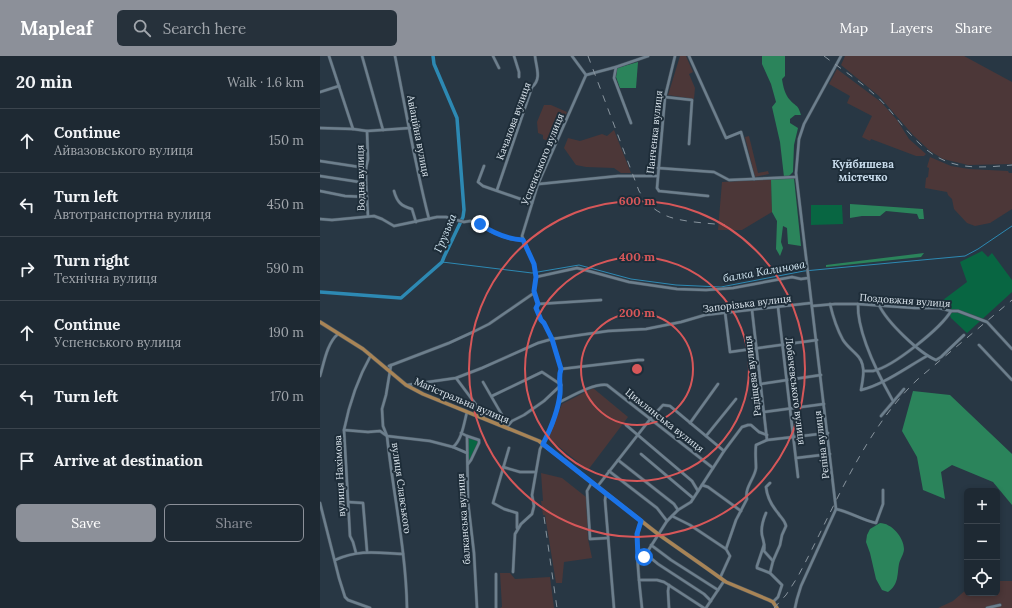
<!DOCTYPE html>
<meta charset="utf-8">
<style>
:root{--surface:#1e2933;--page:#26313b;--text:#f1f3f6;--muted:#a1a6ac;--line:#3c454e;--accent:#8c9099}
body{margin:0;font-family:Lora,serif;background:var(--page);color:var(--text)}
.controls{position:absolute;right:12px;bottom:12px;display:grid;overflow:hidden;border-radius:6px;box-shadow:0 2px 6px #0003}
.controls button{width:36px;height:36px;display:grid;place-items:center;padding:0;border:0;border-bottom:1px solid var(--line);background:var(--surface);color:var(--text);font:20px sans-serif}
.stop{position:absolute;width:12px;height:12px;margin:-9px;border:3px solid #1a73e8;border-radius:50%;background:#fff}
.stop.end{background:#1a73e8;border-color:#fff;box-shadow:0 1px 4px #0008}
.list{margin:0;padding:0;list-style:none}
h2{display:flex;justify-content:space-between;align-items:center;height:52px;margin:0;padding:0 16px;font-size:17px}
h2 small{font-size:13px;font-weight:400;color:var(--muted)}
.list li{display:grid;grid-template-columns:26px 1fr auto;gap:12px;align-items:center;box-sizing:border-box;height:64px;padding:0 16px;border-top:1px solid var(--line)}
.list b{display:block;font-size:15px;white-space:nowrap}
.list p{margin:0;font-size:13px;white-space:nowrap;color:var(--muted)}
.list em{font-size:13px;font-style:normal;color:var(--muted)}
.actions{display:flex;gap:8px;padding:12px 16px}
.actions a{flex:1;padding:9px 0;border:1px solid var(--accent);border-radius:6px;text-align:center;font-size:14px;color:var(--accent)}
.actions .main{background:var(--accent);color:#fff}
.icon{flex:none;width:22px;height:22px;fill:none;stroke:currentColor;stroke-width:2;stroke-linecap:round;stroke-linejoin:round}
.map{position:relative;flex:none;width:692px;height:552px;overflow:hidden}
header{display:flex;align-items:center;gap:24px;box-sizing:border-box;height:56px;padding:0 20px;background:var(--accent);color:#fff}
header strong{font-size:19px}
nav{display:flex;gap:22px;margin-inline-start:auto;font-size:14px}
.search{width:280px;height:36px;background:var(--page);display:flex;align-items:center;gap:10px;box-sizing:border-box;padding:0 14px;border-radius:6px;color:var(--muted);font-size:15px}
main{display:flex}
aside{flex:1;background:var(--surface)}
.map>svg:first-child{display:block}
</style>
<header>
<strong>Mapleaf</strong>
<div class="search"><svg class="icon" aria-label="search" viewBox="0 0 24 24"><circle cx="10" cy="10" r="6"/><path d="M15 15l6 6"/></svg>Search here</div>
<nav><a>Map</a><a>Layers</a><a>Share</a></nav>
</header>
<main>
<aside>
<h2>20 min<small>Walk · 1.6 km</small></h2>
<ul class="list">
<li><svg class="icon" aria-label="ahead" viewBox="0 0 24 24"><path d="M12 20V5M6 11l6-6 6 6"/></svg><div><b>Continue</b><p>Айвазовського вулиця</p></div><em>150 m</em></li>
<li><svg class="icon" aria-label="left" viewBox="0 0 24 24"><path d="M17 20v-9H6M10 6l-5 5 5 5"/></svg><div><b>Turn left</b><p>Автотранспортна вулиця</p></div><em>450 m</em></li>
<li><svg class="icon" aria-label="right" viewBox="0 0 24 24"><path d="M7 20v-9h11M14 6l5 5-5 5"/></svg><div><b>Turn right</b><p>Технічна вулиця</p></div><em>590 m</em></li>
<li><svg class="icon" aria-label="ahead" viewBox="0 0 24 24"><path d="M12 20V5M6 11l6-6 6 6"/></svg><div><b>Continue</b><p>Успенського вулиця</p></div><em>190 m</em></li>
<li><svg class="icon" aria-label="left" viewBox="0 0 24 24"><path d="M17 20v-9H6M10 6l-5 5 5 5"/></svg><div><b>Turn left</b></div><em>170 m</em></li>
<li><svg class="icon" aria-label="arrive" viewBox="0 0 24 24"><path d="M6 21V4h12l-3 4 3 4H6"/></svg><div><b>Arrive at destination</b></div></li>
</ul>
<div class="actions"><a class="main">Save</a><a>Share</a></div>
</aside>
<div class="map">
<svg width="692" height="552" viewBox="0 0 692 552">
<rect width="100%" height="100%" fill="#283744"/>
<g fill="#4c3738">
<path d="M360 0H366L373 16 369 18 375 32 374 43 348 39Z"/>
<path d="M525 0H644L692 26V108L648 109 623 103 610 95 593 79 559 40 521 9Z"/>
<path d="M517 13 561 46 577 64 589 83 606 98 604 100H596L551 83 550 85 542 81 552 60 527 47 530 40 509 28Z"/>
<path d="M224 49H231L247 56 234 87 223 83V79L218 77 217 66Z"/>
<path d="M294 74 311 117H301L294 112 266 111 256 109 244 92 248 82 260 85 282 78 287 80Z"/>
<path d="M429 80 438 117 448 115 449 118 435 121 425 81Z"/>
<path d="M610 101 631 110 649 113 688 115 689 117H692V153L670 167 655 170 647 167 634 153 632 143 628 139 627 136 605 132 606 122 608 121 609 112 607 111Z"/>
<path d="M451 123 452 156 422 174H398L402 126Z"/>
<path d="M273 332 308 361 268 414 228 382 242 348Z"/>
<path d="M221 417 242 422 266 441 268 483 272 502 244 506 242 527H236L225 459H223L221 445H223Z"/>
<path d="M180 517H190L195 523 230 521 234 552H180L182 551Z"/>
<path d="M677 525H692V552H618L633 545 647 533V537H677Z"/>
</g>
<g fill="#086642">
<path d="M491 149H522L523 168 491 169Z"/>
<path d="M662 195 668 201 672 197 692 224V236L647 277 631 262 623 244 647 226 640 206Z"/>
<path d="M148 381 158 385V387L149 406Z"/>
</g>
<g fill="#2b845b">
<path d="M442 0H465V20L462 23C463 30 465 39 470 44 476 51 478 48 481 59H475L470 63V67L478 72 474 89 473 116 469 120 464 121 460 86 452 51 456 46 451 28 442 8Z"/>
<path d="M318 6 316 32H300L296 21 297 12Z"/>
<path d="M474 122 481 190 468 188 467 172 463 170 461 186 463 192 460 200 456 193 457 165 452 156 451 123Z"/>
<path d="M530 148 603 153 604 163H599L597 158 566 155 560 160H542L530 162Z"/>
<path d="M604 197 601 201 506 211V209Z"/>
<path d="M593 335 630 339 691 397 692 398V449L673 426 632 409 621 416 625 443 603 434 597 401 582 375Z"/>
<path d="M560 467C571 467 584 481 584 493 584 498 580 503 579 508 577 519 579 528 568 536L562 534 556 523 550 497 546 486 547 479 550 473Z"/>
</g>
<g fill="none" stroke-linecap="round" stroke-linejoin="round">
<path stroke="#2d89b3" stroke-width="1" d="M122 206 212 217 259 209 311 223 356 229 401 231 484 215 645 200 658 193 692 170"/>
<path stroke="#2d89b3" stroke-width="3.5" d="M0 236 81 242 122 206 124 201 143 161 144 154 137 62 114 8 113 0"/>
<g stroke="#45525d" stroke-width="3.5">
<g id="minor">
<path d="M9 0 33 73"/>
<path d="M42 0 63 74"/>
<path d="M75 0C86 55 95 109 109 163"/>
<path d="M173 0 179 12"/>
<path d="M194 0 199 16V21"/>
<path d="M252 0 266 19"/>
<path d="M355 0 345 41 337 132 339 135 388 140"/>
<path d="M369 0 406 82 421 76 434 123"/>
<path d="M296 11 294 22 311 67"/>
<path d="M266 19 296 11 328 0"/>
<path d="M0 36 19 30"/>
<path d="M345 41 372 44 369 88"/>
<path d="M0 72 33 73 47 75 90 72"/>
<path d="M47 75 48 103 46 112V127L48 160"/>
<path d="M0 105 46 112"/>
<path d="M164 110 158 126 163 130 212 147"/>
<path d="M338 112 394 116 409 124 475 121"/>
<path d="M0 120 46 127"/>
<path d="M219 128 298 120H337"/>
<path d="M177 134 212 31C222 23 216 11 215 0"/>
<path d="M0 135 25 140 47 141"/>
<path d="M74 135C77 146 81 150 92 153L96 166"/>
<path d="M0 163 12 164 54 160 62 163 74 170 117 161H126L144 166 150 165 156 166 170 175 182 180 191 183 203 184"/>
<path d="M216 221 257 212 265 214 309 226 357 233 386 234 413 232 472 221 481 223 488 222"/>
<path d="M218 248 281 244"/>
<path d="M510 248C513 261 517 273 523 284 527 290 531 293 536 298 547 308 543 322 541 334 563 329 587 311 607 300"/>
<path d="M538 248C537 277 559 320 573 345"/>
<path d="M559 249C567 266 599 297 616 304L621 301 644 279"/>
<path d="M492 250 515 248H538L595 252H619L631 255H638L667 266 692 293"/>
<path d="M458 251 478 421"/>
<path d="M432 254 447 384"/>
<path d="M405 256 410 296 497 284"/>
<path d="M659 289 692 324"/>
<path d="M71 309 66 339 62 353 63 370 67 380C73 437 86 494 87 552"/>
<path d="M69 310 129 287 153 276 169 268 214 237"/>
<path d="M241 313 318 304H323"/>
<path d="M544 315C547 315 550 315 553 315 573 311 621 272 631 255"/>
<path d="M0 320C4 307 7 287 18 278"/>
<path d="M136 322 163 358 164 362"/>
<path d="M163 326 186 366 187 371"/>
<path d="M441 328 501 319"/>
<path d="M87 329 136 322 162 312 218 287 232 283 288 275 326 273 361 266 385 259 491 247"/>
<path d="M172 340 222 316 240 328"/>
<path d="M240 346C252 340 274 327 287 329L393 412"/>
<path d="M444 356 504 348"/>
<path d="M561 360 584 333"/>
<path d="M370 367 398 328"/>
<path d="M306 369 372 425 378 435"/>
<path d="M187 371 192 365 204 359 224 345 241 329"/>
<path d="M24 374 48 376 60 375 67 380 110 385 133 391C142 384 144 367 147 356"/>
<path d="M141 377 147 380 148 446 154 497 157 552"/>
<path d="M147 380 159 384V387L151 404 148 408"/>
<path d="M386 380 416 343"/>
<path d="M133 391 147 397"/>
<path d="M189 392 173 447 184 453 197 457V472"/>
<path d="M321 398 373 442"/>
<path d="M476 402 510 398"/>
<path d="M298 404 354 448 358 454"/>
<path d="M183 411 200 416H215"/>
<path d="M289 415 337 452 347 465"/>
<path d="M272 426 267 435 270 482V483L288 482"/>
<path d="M450 427 446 431C447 440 452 450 458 457 461 462 465 464 466 470L462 479 460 489 453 505"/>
<path d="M382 429 388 431 421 455"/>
<path d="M277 431 331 362 343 349 350 350 404 395"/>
<path d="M286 438 285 444 294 552"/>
<path d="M28 446 43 447 47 495"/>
<path d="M0 447 19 522 25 541 28 544 50 552"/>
<path d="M516 453C530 456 542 464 556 467L563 448V434"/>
<path d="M446 457C443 464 440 475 443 483 444 487 445 490 444 495L453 505 450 517 462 529 458 541 453 546"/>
<path d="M352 460 370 469 406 493"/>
<path d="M321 465C313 481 320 533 322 552"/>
<path d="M331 489 351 504 398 534"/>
<path d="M444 489 437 510V512L450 517"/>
<path d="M36 497 33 486 30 480 24 374C29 349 38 322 51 299"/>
<path d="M326 498 338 508 384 538 391 545"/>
<path d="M318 501H324L347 465 358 454 371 446 404 395 422 371 428 369H431L439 376 447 379"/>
<path d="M15 504C40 493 58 497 83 498"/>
<path d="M193 516 195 478 201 468 212 458 214 450 212 439 220 393 232 370 238 351 241 329 239 323 241 313 237 299 232 283 224 267 221 264 216 252 218 248 214 235 216 221 214 208 202 180 218 128 266 19"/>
<path d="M176 518V552"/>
<path d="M400 522 410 500 406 493 416 464 427 443C424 432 435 422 436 412 436 404 435 397 436 389L447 384 508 377"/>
<path d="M319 524H337L344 526 384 552"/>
<path d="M349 552 348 535 349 529"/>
<path d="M386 552 404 525"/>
<path d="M475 552 477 543 481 530 516 453 476 117 479 83 484 68 521 0"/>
<path d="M667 552 680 549"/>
</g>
</g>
<g stroke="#45525d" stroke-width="4.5">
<path id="major" d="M0 266 43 293 86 329 103 338 219 385 338 478 385 511 406 526 449 544 453 546 457 552"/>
</g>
<use href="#minor" stroke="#6d7f8d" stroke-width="2.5"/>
<use href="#major" stroke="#a88456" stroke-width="3.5"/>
<g stroke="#88949e" stroke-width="1" stroke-dasharray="7 7" stroke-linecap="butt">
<path d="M268 0 319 135C325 144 331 152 341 157 354 166 388 167 405 169"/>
<path d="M504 0C521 13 540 25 555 39 569 51 579 67 592 80 623 114 649 113 692 109"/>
<path d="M224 461 237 552"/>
<path d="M454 552 466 539 477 522C513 456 542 376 598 323L692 244"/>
</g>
</g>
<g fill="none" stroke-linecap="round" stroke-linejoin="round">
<path stroke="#1a73e8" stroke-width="5" d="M160 168C173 177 187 183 203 184L214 208 216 221 214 235 218 248 216 252 221 264 224 267 232 283 241 313C238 321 241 329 240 338 238 356 231 372 223 388L321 465 317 478 318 501H324"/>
</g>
<g fill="none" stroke="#d75759" stroke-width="2">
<circle cx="317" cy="313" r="56"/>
<circle cx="317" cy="313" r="112"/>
<circle cx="317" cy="313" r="168"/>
</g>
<g text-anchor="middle" stroke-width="4" stroke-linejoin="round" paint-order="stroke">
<g font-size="10" fill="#dbe5ed" stroke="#1e2d39">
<text transform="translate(193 65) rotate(-70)" y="4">Качалова вулиця</text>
<text transform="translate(334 76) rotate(-84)" y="4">Панченка вулиця</text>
<text transform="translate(99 80) rotate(79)" y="4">Авіаційна вулиця</text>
<text transform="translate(222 103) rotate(-68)" y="4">Успенського вулиця</text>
<text transform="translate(40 122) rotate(-91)" y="4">Водна вулиця</text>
<text transform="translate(585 244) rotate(4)" y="4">Поздовжня вулиця</text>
<text transform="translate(427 247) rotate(-7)" y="4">Запорізька вулиця</text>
<text transform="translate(432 320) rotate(-97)" y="4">Радіщева вулиця</text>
<text transform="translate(476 335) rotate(83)" y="4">Лобачевського вулиця</text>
<text transform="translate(142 344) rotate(23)" y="4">Магістральна вулиця</text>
<text transform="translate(345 364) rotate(38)" y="4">Цимлянська вулиця</text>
<text transform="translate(501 389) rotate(-97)" y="4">Рєпіна вулиця</text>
<text transform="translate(19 420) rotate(-93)" y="4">вулиця Нахімова</text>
<text transform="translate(82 432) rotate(82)" y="4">вулиця Славського</text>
<text transform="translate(143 463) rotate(-94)" y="4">балканська вулиця</text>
</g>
<g font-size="11" font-weight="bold" fill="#c7daea" stroke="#1e2d39">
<text x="543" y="112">Куйбишева<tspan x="543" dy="13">містечко</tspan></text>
</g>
<g font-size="11" font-style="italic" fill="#d3e7f3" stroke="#1e2d39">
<text transform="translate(125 177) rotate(-67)" y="4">Грузька</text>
<text transform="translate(444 215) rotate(-10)" y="4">балка Калинова</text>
</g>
</g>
<circle cx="317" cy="313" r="6" fill="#d75759" stroke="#1e2d39" stroke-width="2"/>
<g font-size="12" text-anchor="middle" font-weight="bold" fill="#d75759" stroke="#1e2d39" stroke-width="4" stroke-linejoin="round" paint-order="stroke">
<text x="317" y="149">600 m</text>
<text x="317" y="205">400 m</text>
<text x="317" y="261">200 m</text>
</g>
</svg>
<div class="controls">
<button>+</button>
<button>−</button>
<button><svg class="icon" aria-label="locate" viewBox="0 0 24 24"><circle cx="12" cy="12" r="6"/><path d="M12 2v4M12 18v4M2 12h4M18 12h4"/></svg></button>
</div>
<div class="stop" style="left:324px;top:501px"></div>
<div class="stop end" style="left:160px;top:168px"></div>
</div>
</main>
